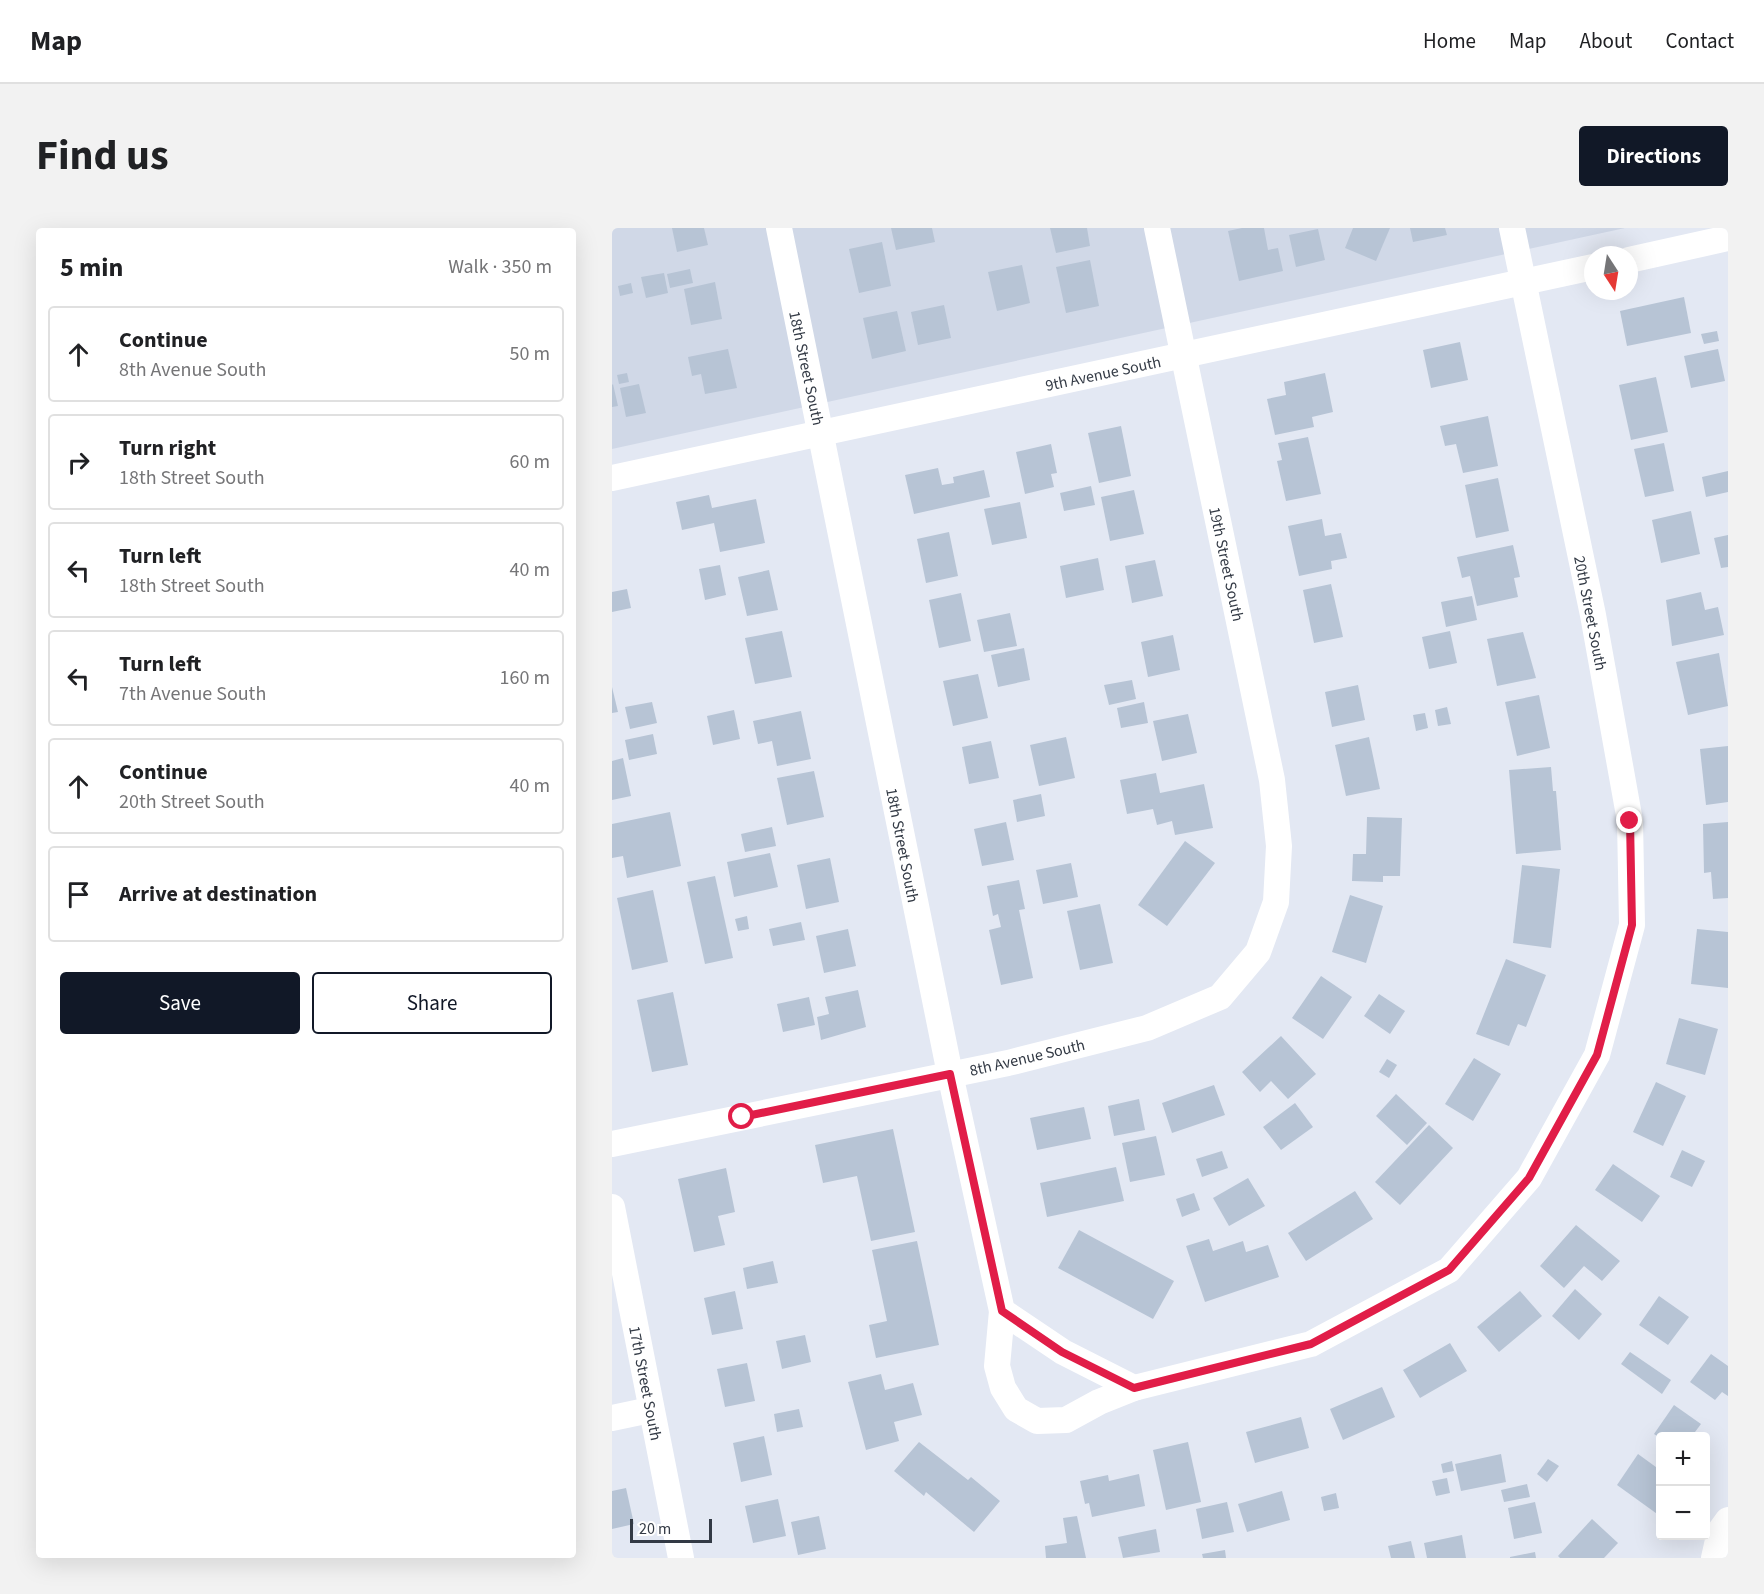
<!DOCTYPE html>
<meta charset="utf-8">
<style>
:root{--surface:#fff;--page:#f2f2f2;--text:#202124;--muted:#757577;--line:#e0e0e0;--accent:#111827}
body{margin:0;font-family:"Source Sans 3",sans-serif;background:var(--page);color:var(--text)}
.controls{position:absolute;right:18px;bottom:18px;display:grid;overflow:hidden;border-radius:6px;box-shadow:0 6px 24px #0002}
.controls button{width:54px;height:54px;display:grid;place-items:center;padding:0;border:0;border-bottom:2px solid var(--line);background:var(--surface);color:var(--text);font:30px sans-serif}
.compass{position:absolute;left:972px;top:18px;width:54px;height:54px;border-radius:50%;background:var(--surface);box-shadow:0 6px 24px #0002;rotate:168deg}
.scale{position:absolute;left:18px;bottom:15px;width:82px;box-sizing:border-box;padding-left:6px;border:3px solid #333a45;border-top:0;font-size:16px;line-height:21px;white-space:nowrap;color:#333a45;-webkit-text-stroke:4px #fff;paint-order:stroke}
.stop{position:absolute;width:18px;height:18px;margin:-14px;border:4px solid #e11d48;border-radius:50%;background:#fff}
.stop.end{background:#e11d48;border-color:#fff;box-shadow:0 2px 6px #0008}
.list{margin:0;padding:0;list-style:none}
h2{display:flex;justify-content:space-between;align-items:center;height:78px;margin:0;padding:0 24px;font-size:26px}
h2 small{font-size:20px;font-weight:400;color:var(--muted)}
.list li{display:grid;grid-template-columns:39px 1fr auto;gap:18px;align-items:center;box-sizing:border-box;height:96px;margin:0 12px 12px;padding:0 12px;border:2px solid var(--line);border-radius:6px}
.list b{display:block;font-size:22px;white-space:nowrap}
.list p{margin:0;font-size:20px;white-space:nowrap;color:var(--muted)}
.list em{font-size:20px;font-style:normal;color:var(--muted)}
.actions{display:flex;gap:12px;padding:18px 24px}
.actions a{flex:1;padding:14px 0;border:2px solid var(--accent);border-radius:6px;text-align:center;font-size:21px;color:var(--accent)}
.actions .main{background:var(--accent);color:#fff}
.icon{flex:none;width:33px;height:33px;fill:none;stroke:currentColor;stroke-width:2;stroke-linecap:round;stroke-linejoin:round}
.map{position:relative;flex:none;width:1116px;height:1330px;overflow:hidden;border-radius:6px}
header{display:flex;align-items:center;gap:36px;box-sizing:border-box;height:84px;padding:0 30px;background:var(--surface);border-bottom:2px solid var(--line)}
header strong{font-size:28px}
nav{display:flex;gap:33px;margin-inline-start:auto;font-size:21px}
.intro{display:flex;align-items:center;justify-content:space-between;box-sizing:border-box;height:144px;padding:0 36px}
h1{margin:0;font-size:42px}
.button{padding:15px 27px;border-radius:6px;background:var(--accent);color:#fff;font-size:21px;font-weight:700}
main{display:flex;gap:36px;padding:0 36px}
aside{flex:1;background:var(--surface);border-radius:6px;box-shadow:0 6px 24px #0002}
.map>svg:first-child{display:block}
</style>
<header>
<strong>Map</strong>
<nav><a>Home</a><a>Map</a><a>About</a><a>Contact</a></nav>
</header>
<div class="intro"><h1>Find us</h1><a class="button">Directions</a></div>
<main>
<aside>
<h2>5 min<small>Walk · 350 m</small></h2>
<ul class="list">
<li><svg class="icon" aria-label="ahead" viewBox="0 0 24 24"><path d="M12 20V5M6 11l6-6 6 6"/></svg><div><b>Continue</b><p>8th Avenue South</p></div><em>50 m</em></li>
<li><svg class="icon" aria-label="right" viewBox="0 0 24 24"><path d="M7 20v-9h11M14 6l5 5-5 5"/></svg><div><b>Turn right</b><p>18th Street South</p></div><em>60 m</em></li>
<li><svg class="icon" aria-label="left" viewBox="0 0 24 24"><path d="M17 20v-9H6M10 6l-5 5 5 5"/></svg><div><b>Turn left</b><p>18th Street South</p></div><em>40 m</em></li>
<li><svg class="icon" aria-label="left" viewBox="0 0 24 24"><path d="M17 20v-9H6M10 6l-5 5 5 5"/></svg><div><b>Turn left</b><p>7th Avenue South</p></div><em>160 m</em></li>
<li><svg class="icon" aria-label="ahead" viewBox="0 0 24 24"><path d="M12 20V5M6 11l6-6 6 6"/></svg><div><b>Continue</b><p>20th Street South</p></div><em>40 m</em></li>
<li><svg class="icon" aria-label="arrive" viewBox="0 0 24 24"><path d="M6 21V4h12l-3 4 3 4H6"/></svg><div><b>Arrive at destination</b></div></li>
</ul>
<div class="actions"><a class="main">Save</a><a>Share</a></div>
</aside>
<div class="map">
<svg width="1116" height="1330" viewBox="0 0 1116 1330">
<rect width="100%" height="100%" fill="#e3e8f3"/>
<path fill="#d0d8e7" d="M0 0H1013L0 221Z"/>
<g fill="#b7c4d5">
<path d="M60 0H92L96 17 65 24Z"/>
<path d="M279 0H320L323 14 284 22Z"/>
<path d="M438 0H475L478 18 444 25Z"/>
<path d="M630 0H652L656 22 666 20 671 43 627 53 616 3Z"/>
<path d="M741 0H778L764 33 733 20Z"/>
<path d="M798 0H833L835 7 801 14Z"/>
<path d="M706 1 713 32 684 39 677 7Z"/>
<path d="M270 14 279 58 247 65 237 21Z"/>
<path d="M478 32 487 78 454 85 444 39Z"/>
<path d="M410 37 418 75 385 83 376 44Z"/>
<path d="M78 41 81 55 58 60 55 46Z"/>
<path d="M52 45 56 65 34 70 29 49Z"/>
<path d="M103 54 110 91 79 97 72 61Z"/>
<path d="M19 55 21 65 8 68 6 58Z"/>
<path d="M1072 69 1079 105 1015 118 1008 83Z"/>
<path d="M332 77 339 110 306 117 299 84Z"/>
<path d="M285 83 294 123 260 131 251 90Z"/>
<path d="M1105 103 1107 113 1092 116 1089 106Z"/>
<path d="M848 114 856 152 819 160 811 122Z"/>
<path d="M116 121 125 160 93 166 89 146 80 148 76 129Z"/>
<path d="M1106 121 1113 153 1079 160 1072 128Z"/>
<path d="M15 145 17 154 7 156 5 147Z"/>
<path d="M713 145 721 184 700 189 702 199 663 207 655 171 674 167 672 154Z"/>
<path d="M1044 149 1056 204 1019 212 1007 157Z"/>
<path d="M1 156 6 178 0 179V157Z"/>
<path d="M27 156 34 185 14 189 8 160Z"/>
<path d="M876 188 886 238 851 245 844 216 833 218 828 198Z"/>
<path d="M509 198 519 248 487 255 476 205Z"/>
<path d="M696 209 709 266 674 273 665 233 670 232 666 215Z"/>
<path d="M1052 215 1062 263 1033 269 1022 221Z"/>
<path d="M439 216 445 245 439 246 442 259 413 266 404 224Z"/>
<path d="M326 240 330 257 342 255 341 249 372 242 378 269 302 286 293 247Z"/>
<path d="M1116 243V264L1094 269 1090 249Z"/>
<path d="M886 250 897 303 864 310 853 257Z"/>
<path d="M479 258 483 277 452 283 448 265Z"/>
<path d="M522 262 532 306 498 313 489 269Z"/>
<path d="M97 267 100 280 144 271 153 315 108 324 102 295 70 302 64 274Z"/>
<path d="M408 274 415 310 380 317 372 281Z"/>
<path d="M1079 283 1088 326 1049 335 1040 292Z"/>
<path d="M710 291 713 308 729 305 735 330 719 333 720 341 687 348 676 298Z"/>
<path d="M337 304 346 348 314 355 305 311Z"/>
<path d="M1116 307V339L1109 340 1102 310Z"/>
<path d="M901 317 908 349 902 350 906 369 865 378 858 348 850 350 845 329Z"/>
<path d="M486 330 492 362 454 370 448 338Z"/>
<path d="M543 332 551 368 520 375 513 338Z"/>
<path d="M108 337 114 367 93 372 87 341Z"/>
<path d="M157 342 166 382 135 388 126 349Z"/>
<path d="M719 356 731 409 702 415 691 362Z"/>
<path d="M15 361 19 380 0 384V364Z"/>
<path d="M1089 364 1093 382 1106 379 1112 407 1060 418 1054 372Z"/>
<path d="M349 365 359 413 327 420 317 372Z"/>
<path d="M860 368 865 392 834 399 829 374Z"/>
<path d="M398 385 405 418 372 424 365 392Z"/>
<path d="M170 403 180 449 143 456 133 410Z"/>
<path d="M838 403 845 435 817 441 810 409Z"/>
<path d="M911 404 924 450 885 458 875 411Z"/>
<path d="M561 407 568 442 536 449 529 414Z"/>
<path d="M412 420 418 452 386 459 379 427Z"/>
<path d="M1107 425 1116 478 1076 487 1064 434Z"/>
<path d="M366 446 376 490 341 498 331 453Z"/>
<path d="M520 452 524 471 497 477 492 457Z"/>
<path d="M746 457 753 492 720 499 713 464Z"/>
<path d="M0 459 6 484 0 485Z"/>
<path d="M927 467 938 520 905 528 893 474Z"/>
<path d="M40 474 45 495 18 501 13 479Z"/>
<path d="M532 474 536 495 509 500 505 480Z"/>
<path d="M835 479 839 496 826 498 823 482Z"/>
<path d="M122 482 128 511 101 517 95 488Z"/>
<path d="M189 483 199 531 165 538 160 513 146 516 141 493Z"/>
<path d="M813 485 816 500 804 503 801 487Z"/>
<path d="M576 486 585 525 550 533 541 493Z"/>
<path d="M41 506 45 526 17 532 13 512Z"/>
<path d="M454 509 463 550 427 558 418 517Z"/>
<path d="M757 509 768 561 734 568 723 517Z"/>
<path d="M379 513 387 550 357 556 350 519Z"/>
<path d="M1116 518V574L1094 577 1088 521Z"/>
<path d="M11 530 19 568 0 572V533Z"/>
<path d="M939 539 941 563H944L949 622 904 626 897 542Z"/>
<path d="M202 543 212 589 175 597 165 550Z"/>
<path d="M544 545 548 565 592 556 601 600 563 607 560 593 545 597 541 581 515 586 508 552Z"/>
<path d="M429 566 433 588 405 594 401 572Z"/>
<path d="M58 584 69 638 15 650 11 628 0 630V596Z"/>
<path d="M755 589 790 590 788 648H771V654L740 653 741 626H754Z"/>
<path d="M394 594 402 632 370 638 362 601Z"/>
<path d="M1116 594V670L1101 671 1099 644 1092 645 1091 596Z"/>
<path d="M160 599 164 618 133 624 129 606Z"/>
<path d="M573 613 603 635 555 698 526 677Z"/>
<path d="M158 625 166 659 122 669 115 634Z"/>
<path d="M218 630 227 674 194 681 185 637Z"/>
<path d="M459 635 466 669 431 676 424 642Z"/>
<path d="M910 637 948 641 939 720 901 715Z"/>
<path d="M103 648 121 730 93 736 75 654Z"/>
<path d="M407 652 413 681 407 682 421 750 389 757 377 702 389 699 386 686 381 688 375 658Z"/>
<path d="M41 662 56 734 20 742 5 670Z"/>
<path d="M738 667 771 678 754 735 720 724Z"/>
<path d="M488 676 501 735 468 742 455 683Z"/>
<path d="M135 688 137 701 126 703 123 691Z"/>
<path d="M189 694 193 712 161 718 157 701Z"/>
<path d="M236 701 244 738 212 745 204 708Z"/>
<path d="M1085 701 1116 704V760L1079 756Z"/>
<path d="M894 731 934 747 914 799 906 796 897 818 864 806Z"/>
<path d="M709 748 740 769 711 811 680 790Z"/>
<path d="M246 762 254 799 209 812 205 789 217 786 213 769Z"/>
<path d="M61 764 76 837 40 844 25 772Z"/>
<path d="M767 766 793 783 778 806 752 788Z"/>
<path d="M197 769 203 797 171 804 165 776Z"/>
<path d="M1067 790 1106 801 1093 847 1054 836Z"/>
<path d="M669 808 704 846 676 871 659 853 648 864 630 844Z"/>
<path d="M862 830 889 846 861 893 833 876Z"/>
<path d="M775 831 785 837 777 850 767 844Z"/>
<path d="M1044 854 1074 868 1051 918 1021 904Z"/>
<path d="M602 857 613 887 560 905 550 875Z"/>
<path d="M784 866 815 895 795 917 764 888Z"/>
<path d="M527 871 533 902 502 908 496 878Z"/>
<path d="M683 875 701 899 669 922 651 899Z"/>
<path d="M472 879 479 911 425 922 418 890Z"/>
<path d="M817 897 841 920 788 977 763 954Z"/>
<path d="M281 901 303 1004 259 1013 245 948 211 955 203 917Z"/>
<path d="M544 908 553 947 518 954 510 915Z"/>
<path d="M1070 922 1093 933 1080 959 1058 949Z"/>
<path d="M610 923 616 940 590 949 584 931Z"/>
<path d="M1001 936 1048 968 1030 994 983 962Z"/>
<path d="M504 939 512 973 435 989 428 955Z"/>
<path d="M114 940 123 984 106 988 113 1017 82 1024 66 951Z"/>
<path d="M636 950 653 978 617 998 601 970Z"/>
<path d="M743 963 761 991 694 1033 676 1005Z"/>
<path d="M582 965 588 982 570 989 564 971Z"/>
<path d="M964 997 1008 1033 990 1053 972 1038 952 1060 928 1038Z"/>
<path d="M467 1002 562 1053 541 1091 446 1040Z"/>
<path d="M597 1011 601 1023 631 1013 634 1024 656 1017 667 1049 593 1074 574 1018Z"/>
<path d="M305 1013 327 1117 264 1130 257 1097 275 1093 260 1022Z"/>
<path d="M161 1033 166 1055 135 1061 131 1040Z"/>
<path d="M963 1061 990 1086 967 1112 940 1088Z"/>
<path d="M123 1063 131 1101 100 1107 92 1070Z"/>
<path d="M908 1063 930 1088 887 1124 865 1099Z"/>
<path d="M1047 1068 1077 1089 1056 1117 1027 1097Z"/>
<path d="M193 1107 199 1134 170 1141 164 1113Z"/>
<path d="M838 1115 855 1143 808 1170 791 1142Z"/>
<path d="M1018 1124 1059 1152 1050 1166 1009 1136Z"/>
<path d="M1099 1126 1116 1138V1168L1110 1164 1103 1172 1078 1154Z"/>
<path d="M135 1135 143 1173 113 1179 105 1141Z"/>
<path d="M269 1146 273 1162 301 1155 310 1187 282 1194 287 1213 254 1222 236 1154Z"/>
<path d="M770 1159 783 1189 731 1212 718 1181Z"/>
<path d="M1062 1177 1089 1196 1080 1208 1048 1210 1042 1206Z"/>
<path d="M187 1181 191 1199 165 1204 162 1186Z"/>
<path d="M689 1189 697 1220 643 1235 634 1204Z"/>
<path d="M152 1208 160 1247 129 1254 121 1215Z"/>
<path d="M307 1214 356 1252 359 1249 388 1273 362 1304 314 1264 312 1268 282 1243Z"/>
<path d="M576 1214 589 1274 554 1282 541 1222Z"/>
<path d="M889 1226 894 1254 849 1263 843 1236Z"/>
<path d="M1026 1226 1048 1242V1288L1005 1257Z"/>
<path d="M936 1231 947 1238 935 1254 925 1246Z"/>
<path d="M840 1233 842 1243 831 1245 829 1236Z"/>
<path d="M527 1246 533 1278 480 1289 477 1275 473 1276 468 1253 496 1247 497 1253Z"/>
<path d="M835 1250 838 1265 824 1268 820 1253Z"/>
<path d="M915 1256 918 1269 892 1274 889 1262Z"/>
<path d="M14 1260 22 1296 0 1301V1263Z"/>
<path d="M670 1263 678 1292 635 1304 626 1276Z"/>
<path d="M724 1265 727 1280 712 1283 709 1269Z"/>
<path d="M166 1271 174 1308 141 1315 133 1278Z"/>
<path d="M615 1274 622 1304 590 1311 584 1281Z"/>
<path d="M923 1274 930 1305 902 1311 896 1280Z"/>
<path d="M207 1288 214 1321 186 1327 179 1294Z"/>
<path d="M465 1288 474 1330H434L433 1318 455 1315 451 1290Z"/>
<path d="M980 1291 1006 1315 992 1330H948L946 1328Z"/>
<path d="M544 1301 548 1324 511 1330 506 1309Z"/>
<path d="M850 1307 854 1330H815L812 1315Z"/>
<path d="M799 1313 803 1330H779L776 1318Z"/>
<path d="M613 1322 614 1330H591L590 1326Z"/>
<path d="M923 1324 924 1330H898V1329Z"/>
</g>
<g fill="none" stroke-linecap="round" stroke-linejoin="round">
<g stroke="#fff" stroke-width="26">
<path d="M167 0 338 846 390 1083 451 1124 522 1160"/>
<path d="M1017 32 1116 10"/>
<path d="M0 250 981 39"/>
<path d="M0 916 396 835 535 800 608 769 646 724 664 674 667 618 660 552 545 0"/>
<path d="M0 979 69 1330"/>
<path d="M390 1083 385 1138 391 1160 404 1181 425 1193 454 1192 487 1174 522 1160 699 1116 837 1042 917 950 985 827 1020 697 1018 593 981 387 900 0"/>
<path d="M0 1190 38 1182"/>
<path d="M1102 1330 1108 1303 1116 1292"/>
</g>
</g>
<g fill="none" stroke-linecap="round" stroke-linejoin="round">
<path stroke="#e11d48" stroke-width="8" d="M130 889 338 846 390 1083 450 1124 522 1160 699 1116 837 1042 917 950 985 827 1020 697 1018 593"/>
</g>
<g text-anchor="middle" stroke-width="5" stroke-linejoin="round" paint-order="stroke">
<g font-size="16" fill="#333a45" stroke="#fff">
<text transform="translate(195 140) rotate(78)" y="6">18th Street South</text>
<text transform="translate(491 145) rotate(-12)" y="6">9th Avenue South</text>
<text transform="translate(615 336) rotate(78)" y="6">19th Street South</text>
<text transform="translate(979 385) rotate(79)" y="6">20th Street South</text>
<text transform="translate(291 617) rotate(79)" y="6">18th Street South</text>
<text transform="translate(415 829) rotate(-13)" y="6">8th Avenue South</text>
<text transform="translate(34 1155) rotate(79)" y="6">17th Street South</text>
</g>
</g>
</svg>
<div class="controls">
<button>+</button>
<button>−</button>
</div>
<svg class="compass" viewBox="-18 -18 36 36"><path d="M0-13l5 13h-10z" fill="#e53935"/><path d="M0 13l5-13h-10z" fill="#757577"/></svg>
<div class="scale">20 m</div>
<div class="stop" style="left:130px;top:889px"></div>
<div class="stop end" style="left:1018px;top:593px"></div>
</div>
</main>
